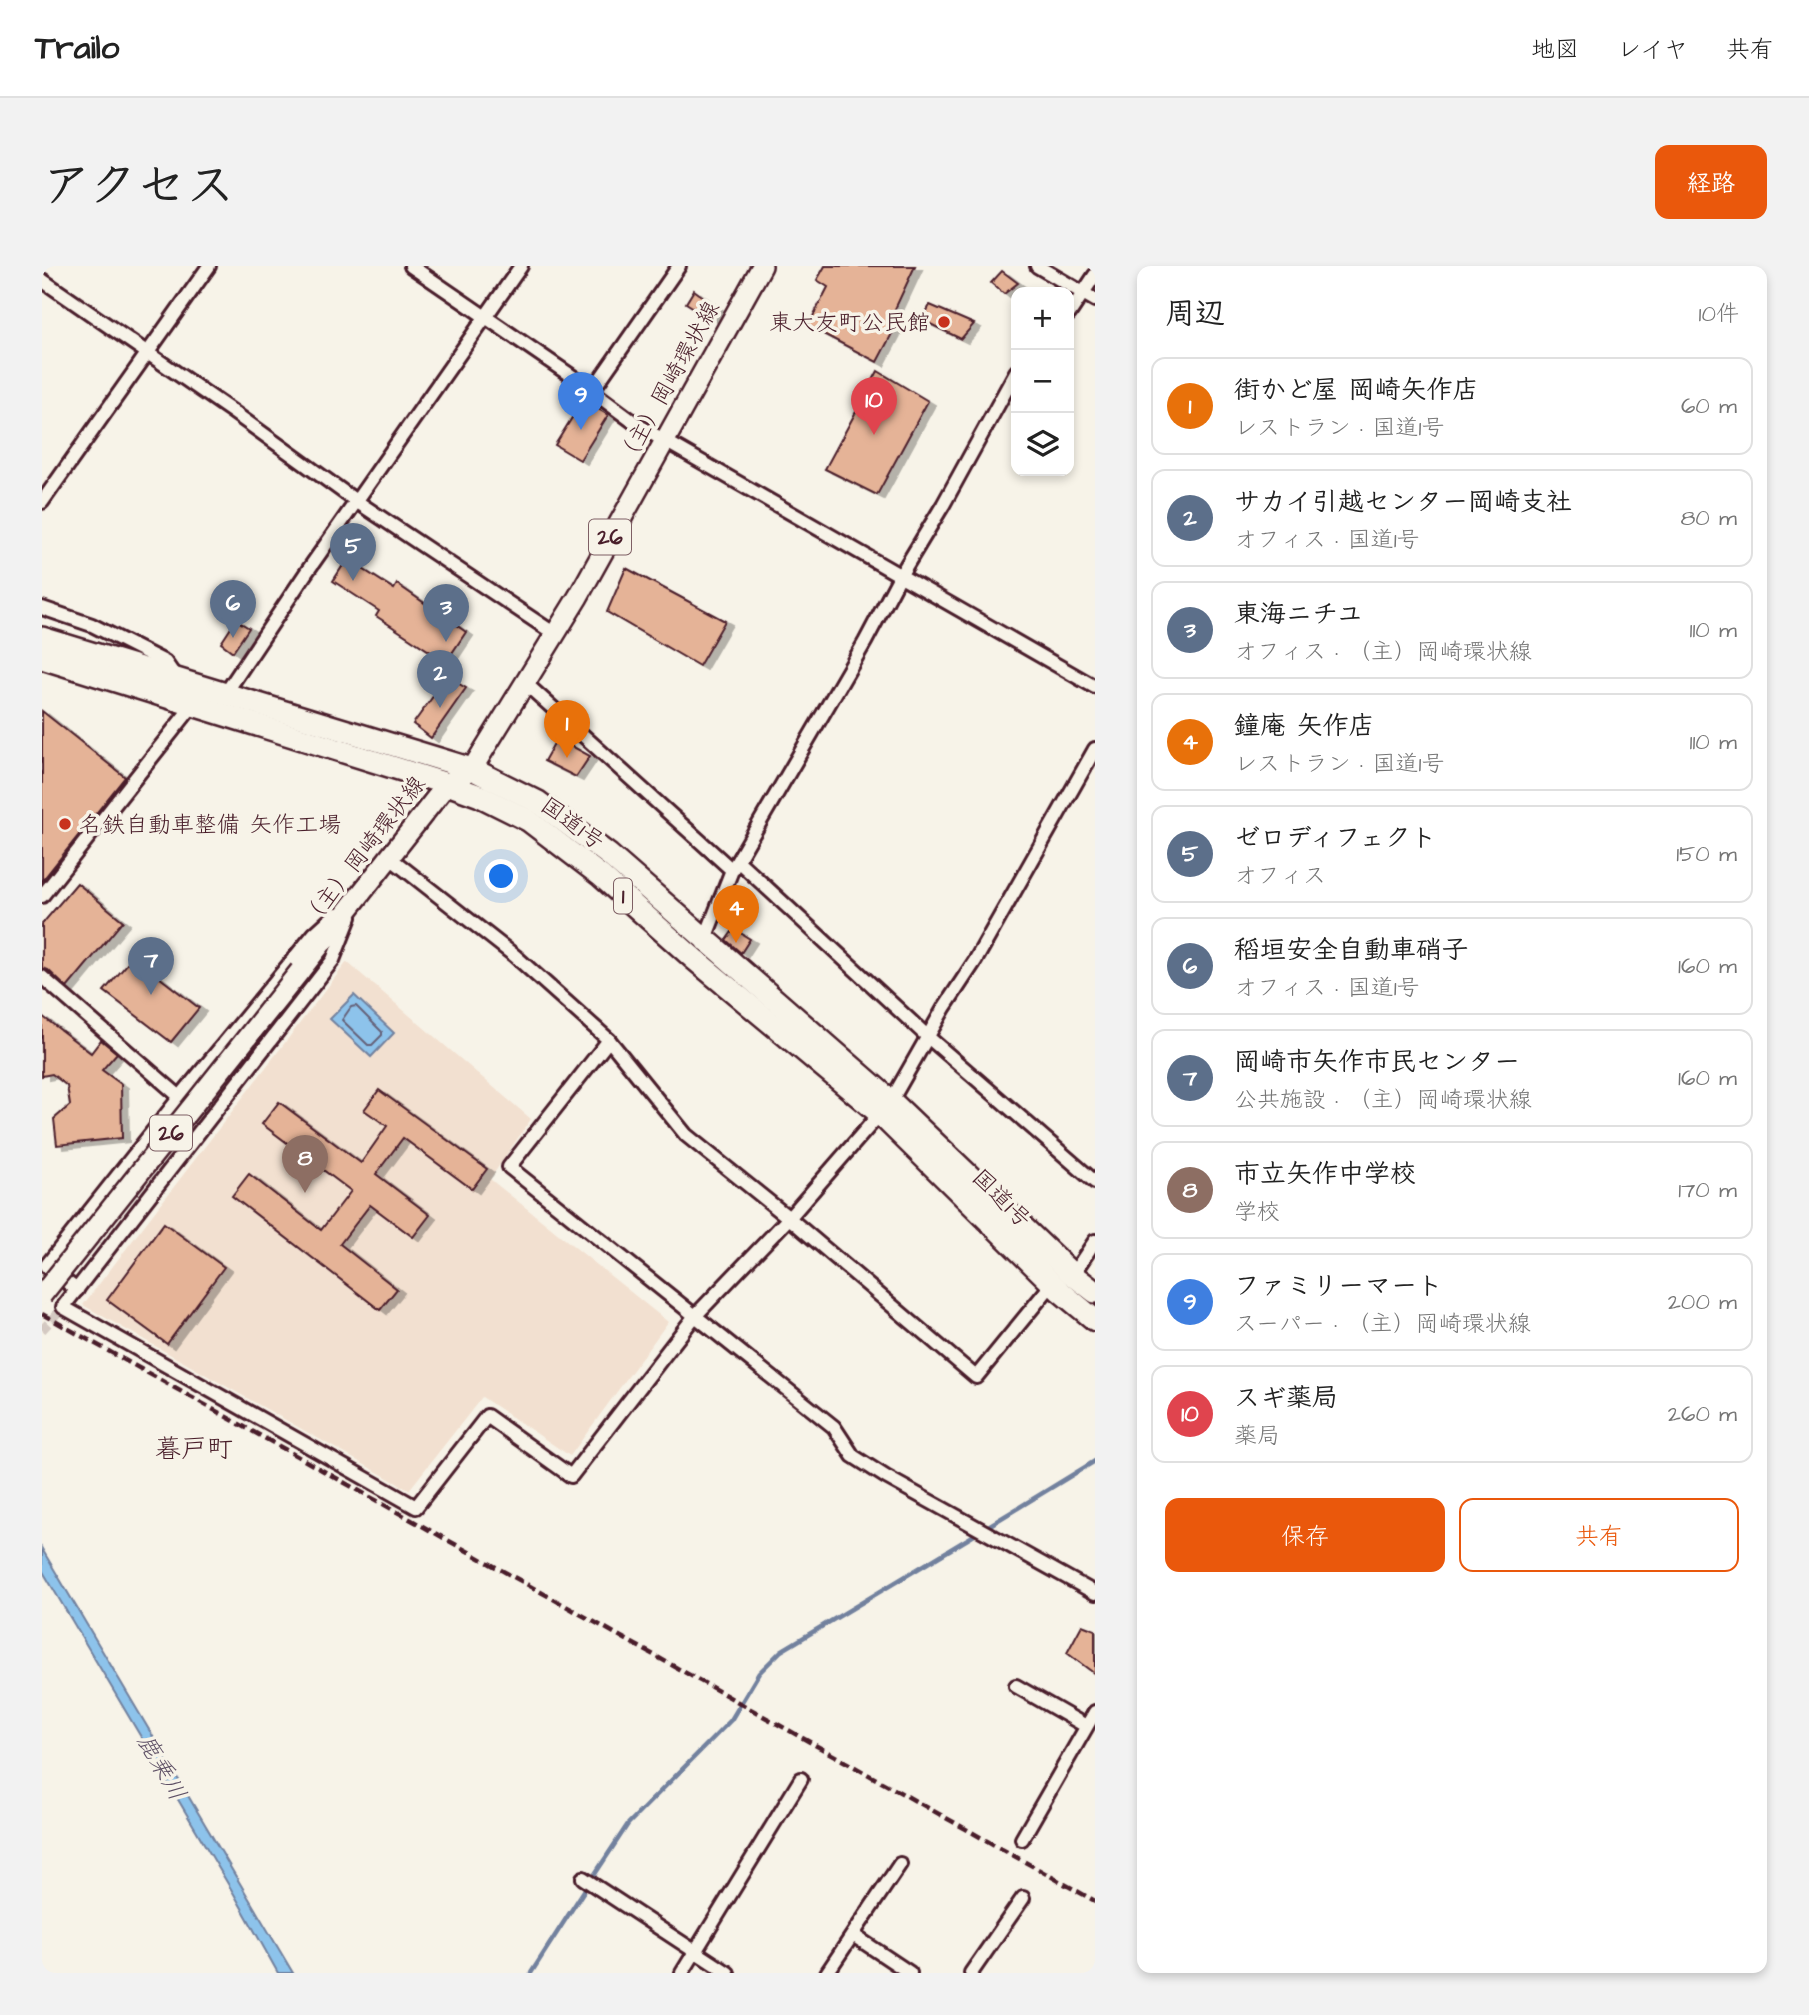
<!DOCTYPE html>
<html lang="ja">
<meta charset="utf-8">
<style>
:root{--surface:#fff;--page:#f2f2f2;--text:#222;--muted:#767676;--line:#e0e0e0;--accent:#ea580c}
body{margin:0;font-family:"Architects Daughter","Klee One",sans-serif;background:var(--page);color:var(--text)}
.controls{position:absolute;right:21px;top:21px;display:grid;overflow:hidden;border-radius:14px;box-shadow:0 4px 10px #0003}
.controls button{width:63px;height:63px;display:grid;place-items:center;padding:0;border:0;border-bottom:2px solid var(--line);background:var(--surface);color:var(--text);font:35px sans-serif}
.you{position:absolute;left:460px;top:611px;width:24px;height:24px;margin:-18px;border:5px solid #fff;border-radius:50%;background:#1a73e8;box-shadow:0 0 0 10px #1a73e833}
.badge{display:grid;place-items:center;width:46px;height:46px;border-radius:50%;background:var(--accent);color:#fff;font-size:23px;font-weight:700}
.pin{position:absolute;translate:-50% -58px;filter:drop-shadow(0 2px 4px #0008)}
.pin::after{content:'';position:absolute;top:37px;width:24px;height:21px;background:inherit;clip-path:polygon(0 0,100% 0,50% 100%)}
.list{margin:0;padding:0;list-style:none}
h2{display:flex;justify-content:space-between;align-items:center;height:91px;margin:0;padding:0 28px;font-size:30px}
h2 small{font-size:23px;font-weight:400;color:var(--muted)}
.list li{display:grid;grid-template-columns:46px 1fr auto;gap:21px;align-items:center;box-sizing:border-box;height:98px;margin:0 14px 14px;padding:0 14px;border:2px solid var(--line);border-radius:14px}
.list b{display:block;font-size:26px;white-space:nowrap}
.list p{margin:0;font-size:23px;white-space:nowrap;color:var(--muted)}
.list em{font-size:23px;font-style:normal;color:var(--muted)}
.actions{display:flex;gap:14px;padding:21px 28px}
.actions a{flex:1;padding:16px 0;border:2px solid var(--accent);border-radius:14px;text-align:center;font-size:24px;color:var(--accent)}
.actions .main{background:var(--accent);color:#fff}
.icon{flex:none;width:38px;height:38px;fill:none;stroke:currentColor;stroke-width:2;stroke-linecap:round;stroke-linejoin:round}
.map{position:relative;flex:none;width:1053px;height:1707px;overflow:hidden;border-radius:14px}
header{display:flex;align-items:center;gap:42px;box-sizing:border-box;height:98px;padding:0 35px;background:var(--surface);border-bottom:2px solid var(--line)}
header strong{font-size:33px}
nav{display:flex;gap:38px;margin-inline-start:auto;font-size:24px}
.intro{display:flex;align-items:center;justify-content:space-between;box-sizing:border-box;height:168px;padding:0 42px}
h1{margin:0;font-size:49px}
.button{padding:18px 32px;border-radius:14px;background:var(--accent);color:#fff;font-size:24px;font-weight:700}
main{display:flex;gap:42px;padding:0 42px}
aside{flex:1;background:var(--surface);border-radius:14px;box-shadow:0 4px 10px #0003}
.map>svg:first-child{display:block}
</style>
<header>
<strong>Trailo</strong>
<nav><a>地図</a><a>レイヤ</a><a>共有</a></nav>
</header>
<div class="intro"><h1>アクセス</h1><a class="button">経路</a></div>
<main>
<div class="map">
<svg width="1053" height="1707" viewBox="0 0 1053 1707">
<defs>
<filter id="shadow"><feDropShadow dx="7" dy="4" stdDeviation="0" flood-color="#0004"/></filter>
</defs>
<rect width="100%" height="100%" fill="#f7f3e8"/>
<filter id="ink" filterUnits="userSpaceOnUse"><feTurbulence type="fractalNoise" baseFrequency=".0143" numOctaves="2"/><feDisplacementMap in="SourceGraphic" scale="14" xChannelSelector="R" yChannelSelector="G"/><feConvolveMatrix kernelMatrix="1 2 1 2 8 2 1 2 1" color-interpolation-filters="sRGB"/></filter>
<g filter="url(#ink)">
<path fill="#f2e0d0" d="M305 696 489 853 448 913 626 1056 528 1190 440 1131 367 1224 41 1039Z"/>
<g fill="#8dc3eb" stroke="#72819e" stroke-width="2">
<path d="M312 729 352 767 329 791 288 753Z"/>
<path d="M0 1283 251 1707H236L192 1628 0 1304Z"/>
</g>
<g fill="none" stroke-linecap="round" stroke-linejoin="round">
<path stroke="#656178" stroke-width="2" d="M314 740 340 766V769L330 779H326L300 754 309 741Z"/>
<g stroke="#72819e" stroke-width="4.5">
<path d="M948 1259 1053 1195"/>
<path d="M551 1611 586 1558 689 1454 717 1407 739 1385 934 1268"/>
<path d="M489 1707 545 1620"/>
</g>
</g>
<g fill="#e5b397" stroke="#4a1f2b" stroke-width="2" filter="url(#shadow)">
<path d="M783 0H873L846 58 853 62 835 96 766 60 786 21 775 14Z"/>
<path d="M960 5 976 17 962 28 949 17Z"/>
<path d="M652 24 675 41 668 52 644 37Z"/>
<path d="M888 39 932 58 919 73 880 54Z"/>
<path d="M836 105 886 135 835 229 783 203Z"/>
<path d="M541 134 566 149 538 194 513 179Z"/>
<path d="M305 293 352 323 355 318 424 366 404 396 334 350 337 345 291 315Z"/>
<path d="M584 302 683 355 657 400 565 346Z"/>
<path d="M194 354 207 362 191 386 179 377Z"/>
<path d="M405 411 424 422 389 472 371 458Z"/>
<path d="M0 445 83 511 0 615Z"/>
<path d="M515 472 548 490 534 511 502 495Z"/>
<path d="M35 617 81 655 25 722 6 704 0 702V658Z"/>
<path d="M692 663 708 673 699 687 684 674Z"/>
<path d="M91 691 157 742 129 776 62 725Z"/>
<path d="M0 750 49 787 59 774 75 787 60 804 79 818 80 872 15 879 12 853 28 839 25 820 10 808 0 810Z"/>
<path d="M337 824 445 903 430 923 361 872 334 908 388 949 371 971 328 939 298 978 355 1023 338 1044 190 930 207 908 279 964 309 925 220 858 237 836 319 897 345 860 322 844Z"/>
<path d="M122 957 182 1001 125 1078 65 1034Z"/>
<path d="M1040 1359 1053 1364V1408L1025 1387Z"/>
</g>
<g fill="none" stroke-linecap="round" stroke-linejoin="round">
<path stroke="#d4c9c2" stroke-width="9" stroke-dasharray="9 4.5" stroke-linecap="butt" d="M0 1064 21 1041"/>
<g stroke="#4a1f2b" stroke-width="18">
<g id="minor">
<path d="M369 0 531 111 597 160 1053 421"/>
<path d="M995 0 1053 34"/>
<path d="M0 14 191 146 314 235 513 368"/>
<path d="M1027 48 1053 9"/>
<path d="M550 125 637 0"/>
<path d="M0 236 167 0"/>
<path d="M0 342 50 359 123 396 134 412"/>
<path d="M482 416 690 604"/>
<path d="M183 428 264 307 479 0"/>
<path d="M347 591 473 690 567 774 644 869 747 952 934 1111 1010 1018"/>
<path d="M696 595 886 771 1053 916"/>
<path d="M0 630 152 438"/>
<path d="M308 651 291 694 21 1041 374 1241 445 1150 529 1210 652 1051 747 952 849 835 902 742 933 695 1053 483"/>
<path d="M661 678 690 604 823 376 858 310 901 239 974 106"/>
<path d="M0 711 138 831 272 668 294 648"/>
<path d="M567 774 467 901 792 1161 811 1190 844 1211 1053 1327"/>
<path d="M1029 1011 1053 975"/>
<path d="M35 1024 4 1000 138 831"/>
<path d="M974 1420 1044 1460"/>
<path d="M980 1573 1053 1446"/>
<path d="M541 1612 686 1707"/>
<path d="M811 1669 868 1707"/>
<path d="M640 1707 759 1513"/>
<path d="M785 1707 858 1598"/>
<path d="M929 1707 981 1632"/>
</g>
</g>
<g stroke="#4a1f2b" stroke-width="24">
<path id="primary" d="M258 705 405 518 430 503 536 331 720 0"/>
</g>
<g stroke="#4a1f2b" stroke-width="26">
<g id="trunk">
<path d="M0 372 430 503 496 536 567 589 849 835 1031 1009 1053 1026"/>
<path d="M0 392 405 518 438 530 486 554 559 610 651 692 838 848 1018 1025 1053 1054"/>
</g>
</g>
<use href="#minor" stroke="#f7f3e8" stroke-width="12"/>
<use href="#primary" stroke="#f7f3e8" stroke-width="19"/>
<use href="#trunk" stroke="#f7f3e8" stroke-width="21"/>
<path stroke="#4a1f2b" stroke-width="4.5" stroke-dasharray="10 5" stroke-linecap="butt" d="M0 1048 1053 1635"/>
<g stroke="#4a1f2b" stroke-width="24" stroke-linecap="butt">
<path id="primary-bridge" d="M0 1029 258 705"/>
</g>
<use href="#primary-bridge" stroke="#f7f3e8" stroke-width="19"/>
</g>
</g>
<g fill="#c8321e" stroke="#f7f3e8" stroke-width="2.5">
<circle cx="902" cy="56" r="7"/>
<circle cx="23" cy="558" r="7"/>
</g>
<g text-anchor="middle" stroke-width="7" stroke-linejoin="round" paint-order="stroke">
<g fill="#f7f3e8" stroke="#7e5f64" stroke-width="2">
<rect x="547" y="253.5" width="42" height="35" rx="5"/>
<rect x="572" y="612.5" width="18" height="35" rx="5"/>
<rect x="108" y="849.5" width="42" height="35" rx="5"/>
</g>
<g font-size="21" font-weight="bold" fill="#4a1f2b">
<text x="568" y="278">26</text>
<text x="581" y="637">1</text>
<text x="129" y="874">26</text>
</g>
<g font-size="23" fill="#4a1f2b" stroke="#f7f3e8" text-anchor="end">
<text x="888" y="64">東大友町公民館</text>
<text x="37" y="566" text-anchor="start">名鉄自動車整備 矢作工場</text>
</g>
<g font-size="23" fill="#4a1f2b" stroke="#f7f3e8">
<text transform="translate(626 117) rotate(-61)" y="8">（主）岡崎環状線</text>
<text transform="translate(531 557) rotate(36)" y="8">国道1号</text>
<text transform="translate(321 585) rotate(-52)" y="8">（主）岡崎環状線</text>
<text transform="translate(960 932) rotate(45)" y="8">国道1号</text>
</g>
<g font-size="24" font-style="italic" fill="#5e5065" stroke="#f7f3e8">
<text transform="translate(120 1501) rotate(60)" y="8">鹿乗川</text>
</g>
<g font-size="26" fill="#4a1f2b" stroke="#f7f3e8">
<text x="152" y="1191">暮戸町</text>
</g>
</g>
</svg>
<div class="controls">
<button>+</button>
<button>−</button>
<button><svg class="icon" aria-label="layers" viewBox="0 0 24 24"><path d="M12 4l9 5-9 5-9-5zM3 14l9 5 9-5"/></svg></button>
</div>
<div class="you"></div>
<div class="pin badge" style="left:525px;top:492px;background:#e8710a">1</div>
<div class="pin badge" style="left:398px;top:442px;background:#5c6f8a">2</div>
<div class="pin badge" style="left:404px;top:376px;background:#5c6f8a">3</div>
<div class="pin badge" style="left:694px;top:677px;background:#e8710a">4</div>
<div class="pin badge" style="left:311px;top:315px;background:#5c6f8a">5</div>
<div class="pin badge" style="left:191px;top:372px;background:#5c6f8a">6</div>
<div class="pin badge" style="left:109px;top:729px;background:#5c6f8a">7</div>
<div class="pin badge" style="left:263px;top:927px;background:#8d6e63">8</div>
<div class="pin badge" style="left:539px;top:164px;background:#3f7fe0">9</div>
<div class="pin badge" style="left:832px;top:169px;background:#e0444e">10</div>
</div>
<aside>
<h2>周辺<small>10件</small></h2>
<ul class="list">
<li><span class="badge" style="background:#e8710a">1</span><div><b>街かど屋 岡崎矢作店</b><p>レストラン · 国道1号</p></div><em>60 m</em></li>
<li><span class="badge" style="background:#5c6f8a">2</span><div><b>サカイ引越センター岡崎支社</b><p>オフィス · 国道1号</p></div><em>80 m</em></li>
<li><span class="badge" style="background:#5c6f8a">3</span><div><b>東海ニチユ</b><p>オフィス · （主）岡崎環状線</p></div><em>110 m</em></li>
<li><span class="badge" style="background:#e8710a">4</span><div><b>鐘庵 矢作店</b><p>レストラン · 国道1号</p></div><em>110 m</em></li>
<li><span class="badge" style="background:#5c6f8a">5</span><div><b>ゼロディフェクト</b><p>オフィス</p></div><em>150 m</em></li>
<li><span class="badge" style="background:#5c6f8a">6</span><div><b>稻垣安全自動車硝子</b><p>オフィス · 国道1号</p></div><em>160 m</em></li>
<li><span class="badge" style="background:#5c6f8a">7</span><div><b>岡崎市矢作市民センター</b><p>公共施設 · （主）岡崎環状線</p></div><em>160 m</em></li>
<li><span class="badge" style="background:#8d6e63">8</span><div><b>市立矢作中学校</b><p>学校</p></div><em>170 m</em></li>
<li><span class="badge" style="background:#3f7fe0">9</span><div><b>ファミリーマート</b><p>スーパー · （主）岡崎環状線</p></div><em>200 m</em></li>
<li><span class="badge" style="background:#e0444e">10</span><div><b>スギ薬局</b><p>薬局</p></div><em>260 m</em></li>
</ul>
<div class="actions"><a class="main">保存</a><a>共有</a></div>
</aside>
</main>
